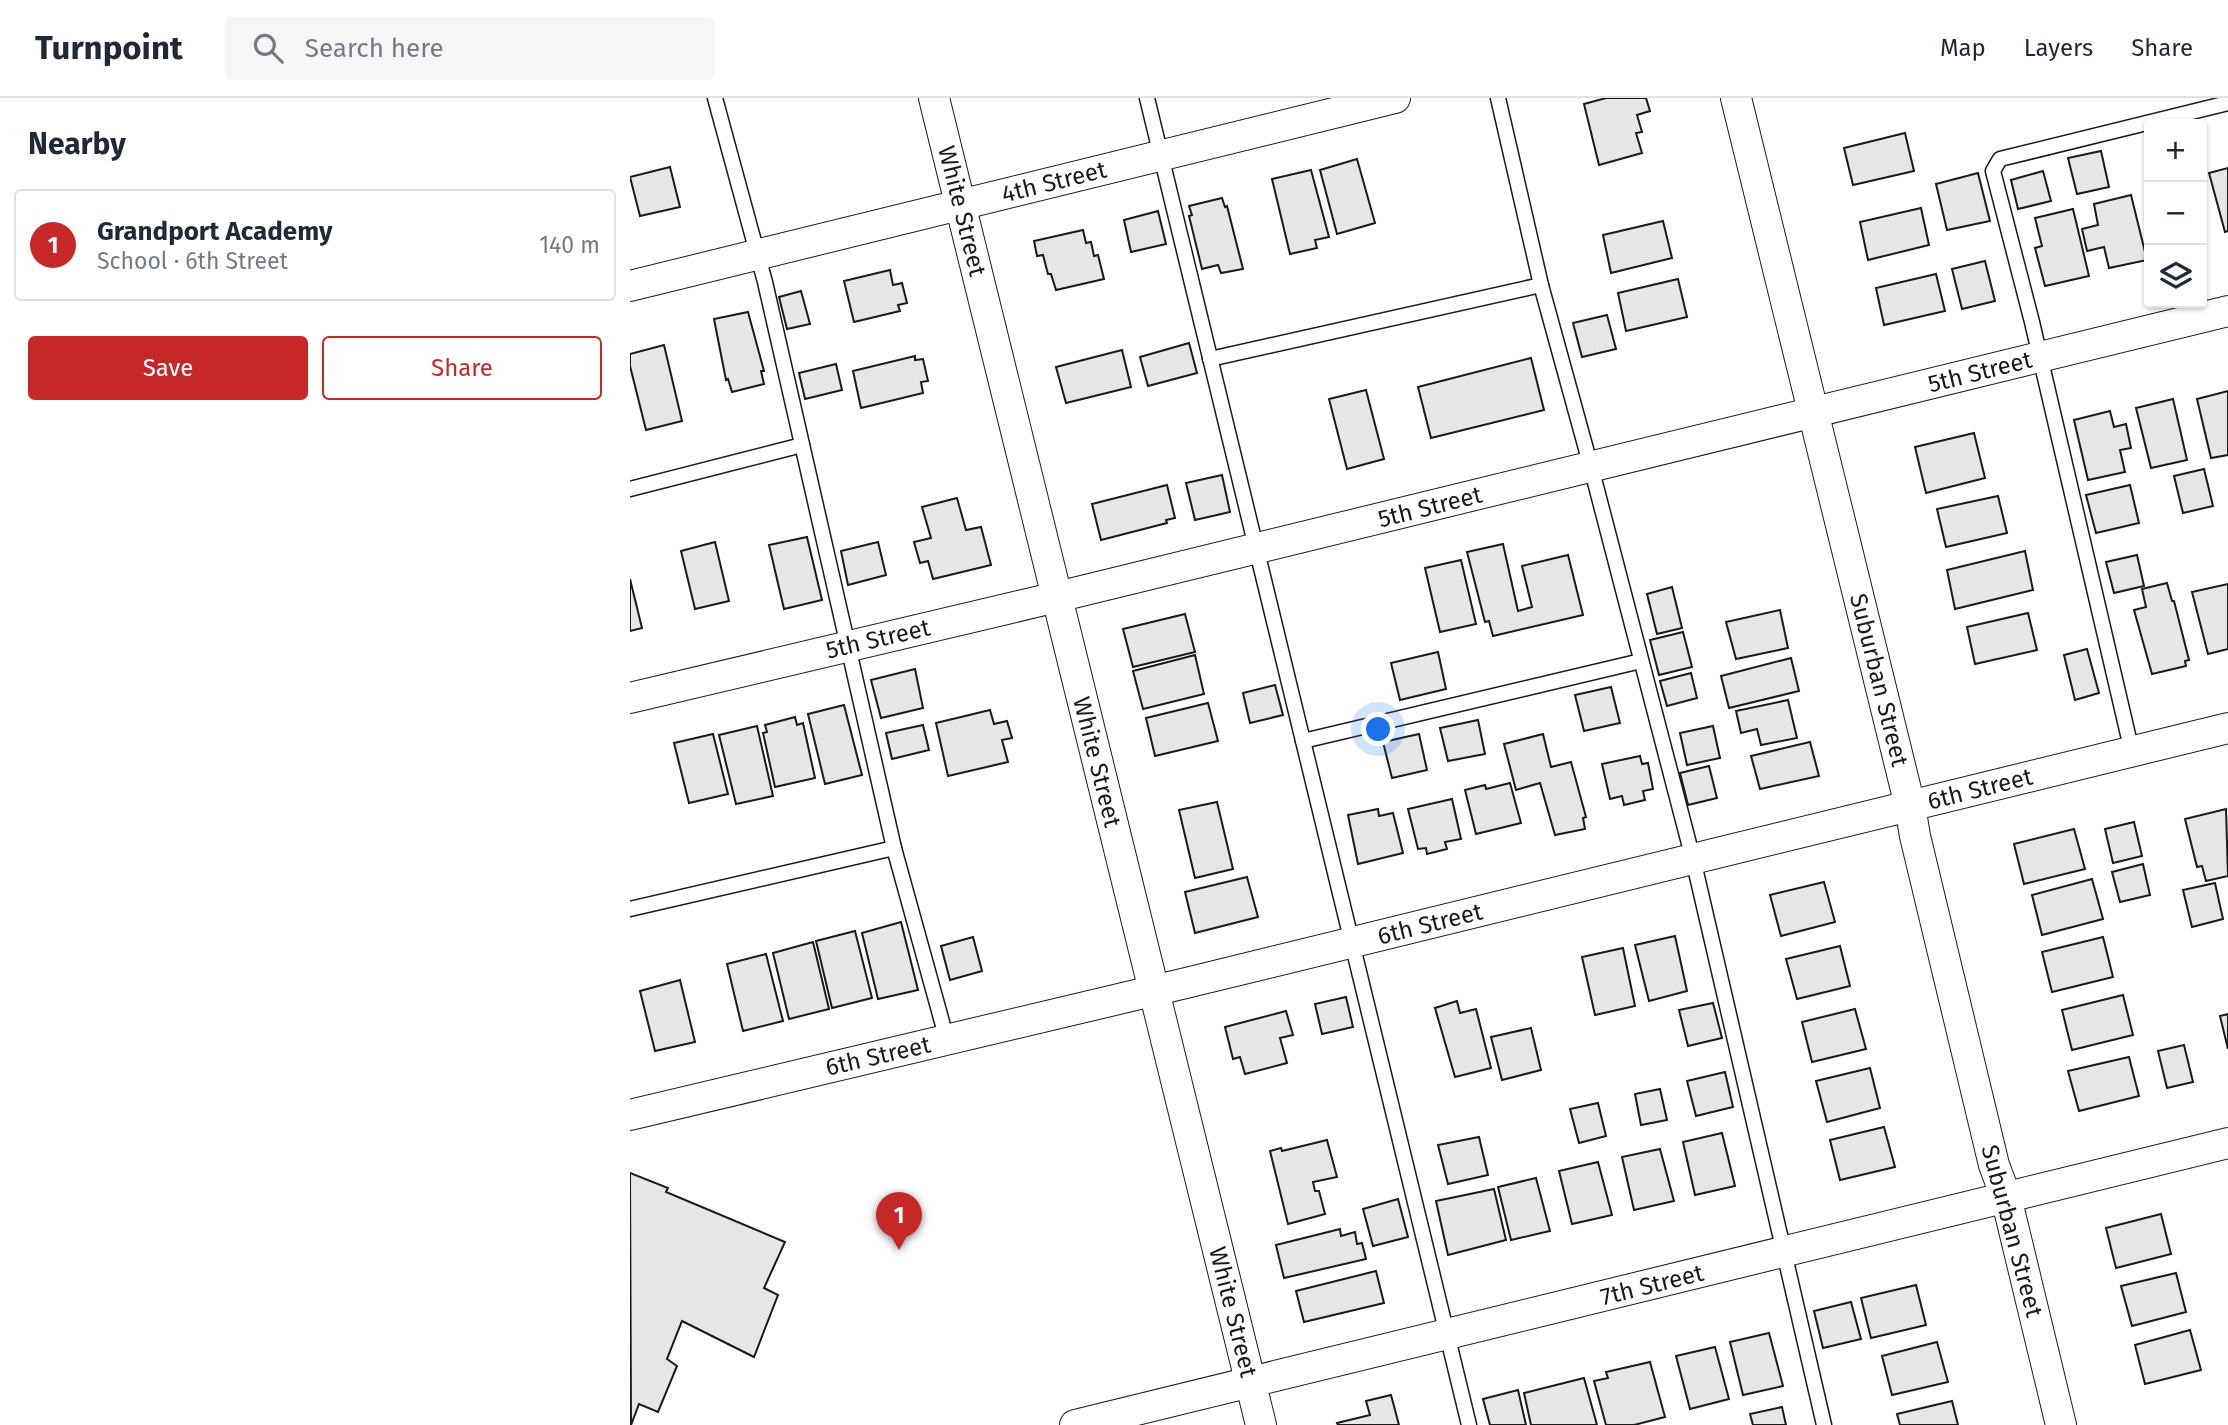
<!DOCTYPE html>
<meta charset="utf-8">
<style>
:root{--surface:#fff;--page:#f6f6f7;--text:#1f2937;--muted:#747a83;--line:#e0e1e3;--accent:#c62828}
body{margin:0;font-family:"Fira Sans",sans-serif;background:var(--page);color:var(--text)}
.controls{position:absolute;right:21px;top:21px;display:grid;overflow:hidden;border-radius:7px;box-shadow:0 2px 5px #0004}
.controls button{width:63px;height:63px;display:grid;place-items:center;padding:0;border:0;border-bottom:2px solid var(--line);background:var(--surface);color:var(--text);font:35px sans-serif}
.you{position:absolute;left:749px;top:632px;width:24px;height:24px;margin:-18px;border:5px solid #fff;border-radius:50%;background:#1a73e8;box-shadow:0 0 0 10px #1a73e833}
.badge{display:grid;place-items:center;width:46px;height:46px;border-radius:50%;background:var(--accent);color:#fff;font-size:23px;font-weight:700}
.pin{position:absolute;translate:-50% -58px;filter:drop-shadow(0 2px 4px #0008)}
.pin::after{content:'';position:absolute;top:37px;width:24px;height:21px;background:inherit;clip-path:polygon(0 0,100% 0,50% 100%)}
.list{margin:0;padding:0;list-style:none}
h2{display:flex;justify-content:space-between;align-items:center;height:91px;margin:0;padding:0 28px;font-size:30px}
h2 small{font-size:23px;font-weight:400;color:var(--muted)}
.list li{display:grid;grid-template-columns:46px 1fr auto;gap:21px;align-items:center;box-sizing:border-box;height:112px;margin:0 14px 14px;padding:0 14px;border:2px solid var(--line);border-radius:7px}
.list b{display:block;font-size:26px;white-space:nowrap}
.list p{margin:0;font-size:23px;white-space:nowrap;color:var(--muted)}
.list em{font-size:23px;font-style:normal;color:var(--muted)}
.actions{display:flex;gap:14px;padding:21px 28px}
.actions a{flex:1;padding:16px 0;border:2px solid var(--accent);border-radius:7px;text-align:center;font-size:24px;color:var(--accent)}
.actions .main{background:var(--accent);color:#fff}
.icon{flex:none;width:38px;height:38px;fill:none;stroke:currentColor;stroke-width:2;stroke-linecap:round;stroke-linejoin:round}
.map{position:relative;flex:none;width:1598px;height:1327px;overflow:hidden}
header{display:flex;align-items:center;gap:42px;box-sizing:border-box;height:98px;padding:0 35px;background:var(--surface);border-bottom:2px solid var(--line)}
header strong{font-size:33px}
nav{display:flex;gap:38px;margin-inline-start:auto;font-size:24px}
.search{width:490px;height:63px;background:var(--page);display:flex;align-items:center;gap:18px;box-sizing:border-box;padding:0 24px;border-radius:7px;color:var(--muted);font-size:26px}
main{display:flex}
aside{flex:1;background:var(--surface)}
.map>svg:first-child{display:block}
</style>
<header>
<strong>Turnpoint</strong>
<div class="search"><svg class="icon" aria-label="search" viewBox="0 0 24 24"><circle cx="10" cy="10" r="6"/><path d="M15 15l6 6"/></svg>Search here</div>
<nav><a>Map</a><a>Layers</a><a>Share</a></nav>
</header>
<main>
<aside>
<h2>Nearby<small></small></h2>
<ul class="list">
<li><span class="badge">1</span><div><b>Grandport Academy</b><p>School · 6th Street</p></div><em>140 m</em></li>
</ul>
<div class="actions"><a class="main">Save</a><a>Share</a></div>
</aside>
<div class="map">
<svg width="1598" height="1327" viewBox="0 0 1598 1327">
<rect width="100%" height="100%" fill="#fff"/>
<g fill="#e6e6e6" stroke="#1a1a1a" stroke-width="2">
<path d="M976 0H1016L1020 13 1007 17 1012 34 1006 35 1012 55 969 67 954 6Z"/>
<path d="M1275 35 1284 73 1223 87 1214 50Z"/>
<path d="M1471 53 1479 89 1447 96 1438 60Z"/>
<path d="M727 61 745 125 707 136 690 72Z"/>
<path d="M40 69 50 109 10 118 0 79Z"/>
<path d="M1598 70V133L1595 134 1579 75Z"/>
<path d="M681 72 699 139 685 142 687 150 660 156 642 81Z"/>
<path d="M1413 73 1421 103 1388 111 1381 82Z"/>
<path d="M1348 75 1360 123 1317 132 1306 86Z"/>
<path d="M1501 97 1517 162 1479 170 1474 149 1457 153 1452 131 1468 127 1464 106Z"/>
<path d="M592 100 595 109 597 108 613 171 591 175 588 167 572 171 559 118 562 117 559 108Z"/>
<path d="M1291 110 1299 147 1238 162 1230 124Z"/>
<path d="M1443 111 1459 178 1415 188 1405 150 1412 148 1405 120Z"/>
<path d="M528 113 536 146 501 154 494 122Z"/>
<path d="M1033 123 1042 160 981 175 973 137Z"/>
<path d="M453 132 456 145 461 144 464 158 468 157 474 181 426 192 421 176H418L413 157 407 158 404 143Z"/>
<path d="M1355 163 1365 203 1332 211 1322 171Z"/>
<path d="M260 172 263 187 272 185 277 205 268 207 270 213 224 224 214 183Z"/>
<path d="M1306 176 1315 213 1254 227 1246 190Z"/>
<path d="M1048 181 1057 219 996 233 988 195Z"/>
<path d="M171 193 180 226 157 231 149 199Z"/>
<path d="M118 214 134 273H131L134 286 102 294 98 281 96 282 84 221Z"/>
<path d="M977 217 986 251 952 259 943 225Z"/>
<path d="M559 245 567 275 518 288 510 259Z"/>
<path d="M34 247 52 323 16 332 0 268V256Z"/>
<path d="M492 252 501 289 436 305 426 269Z"/>
<path d="M285 258V262L293 261 298 283 291 284 293 295 231 310 223 273Z"/>
<path d="M901 260 914 312 801 340 788 289Z"/>
<path d="M206 266 212 292 175 301 169 275Z"/>
<path d="M736 292 754 361 717 371 699 301Z"/>
<path d="M1598 293V357L1581 360 1567 301Z"/>
<path d="M1543 301 1557 362 1521 370 1506 310Z"/>
<path d="M1480 313 1484 329 1496 326 1501 350 1490 352 1495 374 1458 382 1444 322Z"/>
<path d="M1344 335 1355 380 1296 395 1285 349Z"/>
<path d="M1574 371 1583 408 1553 415 1544 378Z"/>
<path d="M592 377 600 414 565 422 556 385Z"/>
<path d="M537 387 545 420 536 422 537 425 471 442 462 406Z"/>
<path d="M1500 387 1509 425 1466 435 1456 397Z"/>
<path d="M1368 398 1377 435 1316 449 1307 411Z"/>
<path d="M327 400 336 432 351 429 361 467 303 481 298 463 290 465 284 444 301 440 292 409Z"/>
<path d="M177 439 192 502 154 511 139 447Z"/>
<path d="M85 444 99 503 65 511 51 453Z"/>
<path d="M248 444 256 477 218 487 211 453Z"/>
<path d="M873 446 888 513 902 509 892 468 938 457 953 517 863 538 859 523 855 524 837 454Z"/>
<path d="M1395 453 1403 492 1325 511 1317 472Z"/>
<path d="M1507 457 1514 488 1484 495 1476 464Z"/>
<path d="M831 462 846 526 810 534 795 470Z"/>
<path d="M0 481 12 530 0 533Z"/>
<path d="M1537 485 1542 503H1544L1559 562 1555 563 1556 568 1522 576 1504 512 1516 509 1512 491Z"/>
<path d="M1598 486V551L1578 556 1562 494Z"/>
<path d="M1042 489 1052 530 1027 536 1017 496Z"/>
<path d="M1150 512 1158 550 1106 561 1096 524Z"/>
<path d="M1398 515 1407 552 1345 566 1337 529Z"/>
<path d="M555 516 565 554 503 569 493 531Z"/>
<path d="M1053 534 1062 569 1029 577 1020 542Z"/>
<path d="M1457 551 1469 595 1445 602 1434 557Z"/>
<path d="M808 554 816 591 770 602 761 565Z"/>
<path d="M565 557 574 596 513 611 503 573Z"/>
<path d="M1161 560 1169 593 1099 610 1091 578Z"/>
<path d="M285 571 293 610 251 620 241 582Z"/>
<path d="M1061 575 1067 600 1037 608 1030 583Z"/>
<path d="M645 587 653 617 620 625 613 595Z"/>
<path d="M981 589 990 625 954 633 945 597Z"/>
<path d="M1158 602 1167 640 1131 647 1127 631 1111 635 1106 613Z"/>
<path d="M578 605 588 643 525 658 516 620Z"/>
<path d="M214 607 232 677 195 686 178 616Z"/>
<path d="M360 612 364 626 377 623 382 640 372 642 378 664 318 678 306 625Z"/>
<path d="M165 619 167 627 173 625 185 680 145 689 133 635 137 634 135 627Z"/>
<path d="M848 622 855 656 818 663 810 630Z"/>
<path d="M293 627 299 652 262 661 256 635Z"/>
<path d="M127 628 143 698 106 706 89 637Z"/>
<path d="M1083 628 1090 660 1057 667 1050 635Z"/>
<path d="M83 636 98 696 59 705 44 645Z"/>
<path d="M789 636 797 672 762 680 753 644Z"/>
<path d="M913 636 921 669 941 664 956 719 953 720 955 731 925 737 910 685 886 692 874 646Z"/>
<path d="M1180 644 1189 678 1130 691 1121 658Z"/>
<path d="M1010 658 1012 666 1018 665 1023 691 1013 693 1015 702 994 707 992 698 980 701 972 666Z"/>
<path d="M1079 668 1087 700 1058 707 1050 675Z"/>
<path d="M880 685 891 725 846 736 835 692 855 687 856 691Z"/>
<path d="M822 701 831 741 815 744 817 751 797 756 796 750 788 751 778 711Z"/>
<path d="M587 704 603 771 565 780 549 712Z"/>
<path d="M748 711 749 718 763 715 773 755 728 766 718 717Z"/>
<path d="M1596 711 1598 778 1576 783 1572 768 1567 769 1555 721Z"/>
<path d="M1504 724 1512 758 1483 765 1475 731Z"/>
<path d="M1444 731 1455 771 1394 786 1384 746Z"/>
<path d="M1513 766 1520 797 1490 804 1482 774Z"/>
<path d="M617 779 628 819 565 835 555 794Z"/>
<path d="M1462 781 1473 821 1412 837 1402 797Z"/>
<path d="M1194 784 1205 824 1151 838 1140 797Z"/>
<path d="M1585 785 1593 821 1562 829 1553 792Z"/>
<path d="M271 824 288 892 248 901 232 835Z"/>
<path d="M225 833 242 900 202 910 186 843Z"/>
<path d="M1045 838 1057 893 1019 903 1005 847Z"/>
<path d="M343 839 352 873 320 882 311 848Z"/>
<path d="M1473 839 1483 879 1422 894 1412 854Z"/>
<path d="M183 844 199 911 159 921 143 855Z"/>
<path d="M1210 848 1220 888 1167 901 1156 861Z"/>
<path d="M993 850 1005 908 965 917 952 859Z"/>
<path d="M136 856 153 923 113 933 97 866Z"/>
<path d="M50 882 65 944 25 953 10 893Z"/>
<path d="M1493 897 1503 937 1442 952 1432 912Z"/>
<path d="M716 899 723 929 692 936 685 906Z"/>
<path d="M827 903 830 915 846 911 861 970 825 979 805 910Z"/>
<path d="M1083 905 1092 940 1058 948 1049 912Z"/>
<path d="M1225 911 1236 951 1182 964 1172 924Z"/>
<path d="M656 913 663 937 650 940 657 965 615 976 610 959 603 961 595 929Z"/>
<path d="M1598 916V951L1590 918Z"/>
<path d="M901 930 911 972 872 982 861 939Z"/>
<path d="M1554 947 1563 984 1537 990 1528 953Z"/>
<path d="M1499 959 1509 998 1449 1013 1438 973Z"/>
<path d="M1240 970 1250 1010 1197 1024 1186 983Z"/>
<path d="M1095 974 1103 1009 1066 1018 1057 983Z"/>
<path d="M1030 991 1037 1022 1011 1027 1005 996Z"/>
<path d="M968 1005 976 1038 949 1045 940 1011Z"/>
<path d="M1254 1029 1265 1069 1210 1082 1200 1042Z"/>
<path d="M1092 1035 1105 1088 1065 1097 1053 1044Z"/>
<path d="M849 1039 858 1077 818 1086 808 1047Z"/>
<path d="M697 1042 707 1079 683 1084 685 1093H689L695 1116 658 1126 640 1053 651 1050 652 1053Z"/>
<path d="M1030 1051 1044 1103 1004 1112 992 1059Z"/>
<path d="M968 1064 982 1117 942 1126 929 1073Z"/>
<path d="M0 1075 38 1090 36 1094 155 1144 134 1190 148 1197 124 1259 52 1223 37 1261 47 1268 28 1314 9 1306 1 1327Z"/>
<path d="M906 1080 920 1133 881 1142 868 1089Z"/>
<path d="M864 1091 876 1142 818 1157 806 1103Z"/>
<path d="M768 1101 778 1139 743 1148 733 1111Z"/>
<path d="M1531 1116 1541 1156 1486 1170 1476 1130Z"/>
<path d="M710 1131 711 1138 725 1134 727 1146 732 1145 736 1161 654 1180 646 1147Z"/>
<path d="M746 1173 754 1205 674 1224 666 1193Z"/>
<path d="M1546 1175 1556 1214 1502 1228 1491 1188Z"/>
<path d="M1286 1187 1296 1227 1241 1240 1231 1200Z"/>
<path d="M1221 1204 1231 1241 1193 1250 1184 1213Z"/>
<path d="M1560 1232 1571 1272 1515 1286 1505 1247Z"/>
<path d="M1139 1235 1153 1288 1113 1297 1100 1244Z"/>
<path d="M1307 1244 1318 1284 1262 1297 1252 1258Z"/>
<path d="M1085 1249 1099 1301 1060 1311 1046 1258Z"/>
<path d="M1020 1264 1035 1319 1004 1327H976L964 1283 978 1280 976 1274Z"/>
<path d="M954 1280 967 1327H901L894 1295Z"/>
<path d="M888 1292 896 1327H860L853 1301Z"/>
<path d="M761 1297 769 1327H708L707 1325 740 1317 736 1303Z"/>
<path d="M1322 1303 1328 1327H1270L1267 1316Z"/>
<path d="M1152 1309 1156 1327H1123L1120 1316Z"/>
</g>
<g fill="none" stroke-linecap="round" stroke-linejoin="round">
<g stroke="#1a1a1a" stroke-width="17">
<g id="lane">
<path d="M517 0 839 1327"/>
<path d="M868 0 911 187 961 369 1063 761 1194 1327"/>
<path d="M580 261 911 187"/>
<path d="M0 391 172 347"/>
<path d="M673 643 1011 563"/>
<path d="M1502 654 1402 224 1363 73 1370 61 1598 5"/>
<path d="M264 750 317 942"/>
<path d="M0 811 264 750 135 184 85 0"/>
</g>
</g>
<g stroke="#1a1a1a" stroke-width="32">
<g id="street">
<path d="M304 0 631 1327"/>
<path d="M1106 0 1280 708 1285 738 1364 1067 1376 1099 1431 1327"/>
<path d="M0 188 765 0"/>
<path d="M0 600 427 499 1598 213"/>
<path d="M0 1017 556 885 1598 630"/>
<path d="M445 1327 1598 1045"/>
</g>
</g>
<use href="#lane" stroke="#fff" stroke-width="14"/>
<use href="#street" stroke="#fff" stroke-width="30"/>
</g>
<g text-anchor="middle" stroke-width="5" stroke-linejoin="round" paint-order="stroke">
<g font-size="24" fill="#1a1a1a" stroke="#fff">
<text transform="translate(424 84) rotate(-14)" y="8">4th Street</text>
<text transform="translate(332 113) rotate(76)" y="8">White Street</text>
<text transform="translate(1350 274) rotate(-14)" y="8">5th Street</text>
<text transform="translate(800 409) rotate(-14)" y="8">5th Street</text>
<text transform="translate(248 541) rotate(-13)" y="8">5th Street</text>
<text transform="translate(1249 582) rotate(76)" y="8">Suburban Street</text>
<text transform="translate(467 664) rotate(76)" y="8">White Street</text>
<text transform="translate(1350 691) rotate(-14)" y="8">6th Street</text>
<text transform="translate(800 826) rotate(-14)" y="8">6th Street</text>
<text transform="translate(248 958) rotate(-13)" y="8">6th Street</text>
<text transform="translate(1382 1133) rotate(75)" y="8">Suburban Street</text>
<text transform="translate(1022 1187) rotate(-14)" y="8">7th Street</text>
<text transform="translate(603 1214) rotate(76)" y="8">White Street</text>
</g>
</g>
</svg>
<div class="controls">
<button>+</button>
<button>−</button>
<button><svg class="icon" aria-label="layers" viewBox="0 0 24 24"><path d="M12 4l9 5-9 5-9-5zM3 14l9 5 9-5"/></svg></button>
</div>
<div class="you"></div>
<div class="pin badge" style="left:269px;top:1152px">1</div>
</div>
</main>
